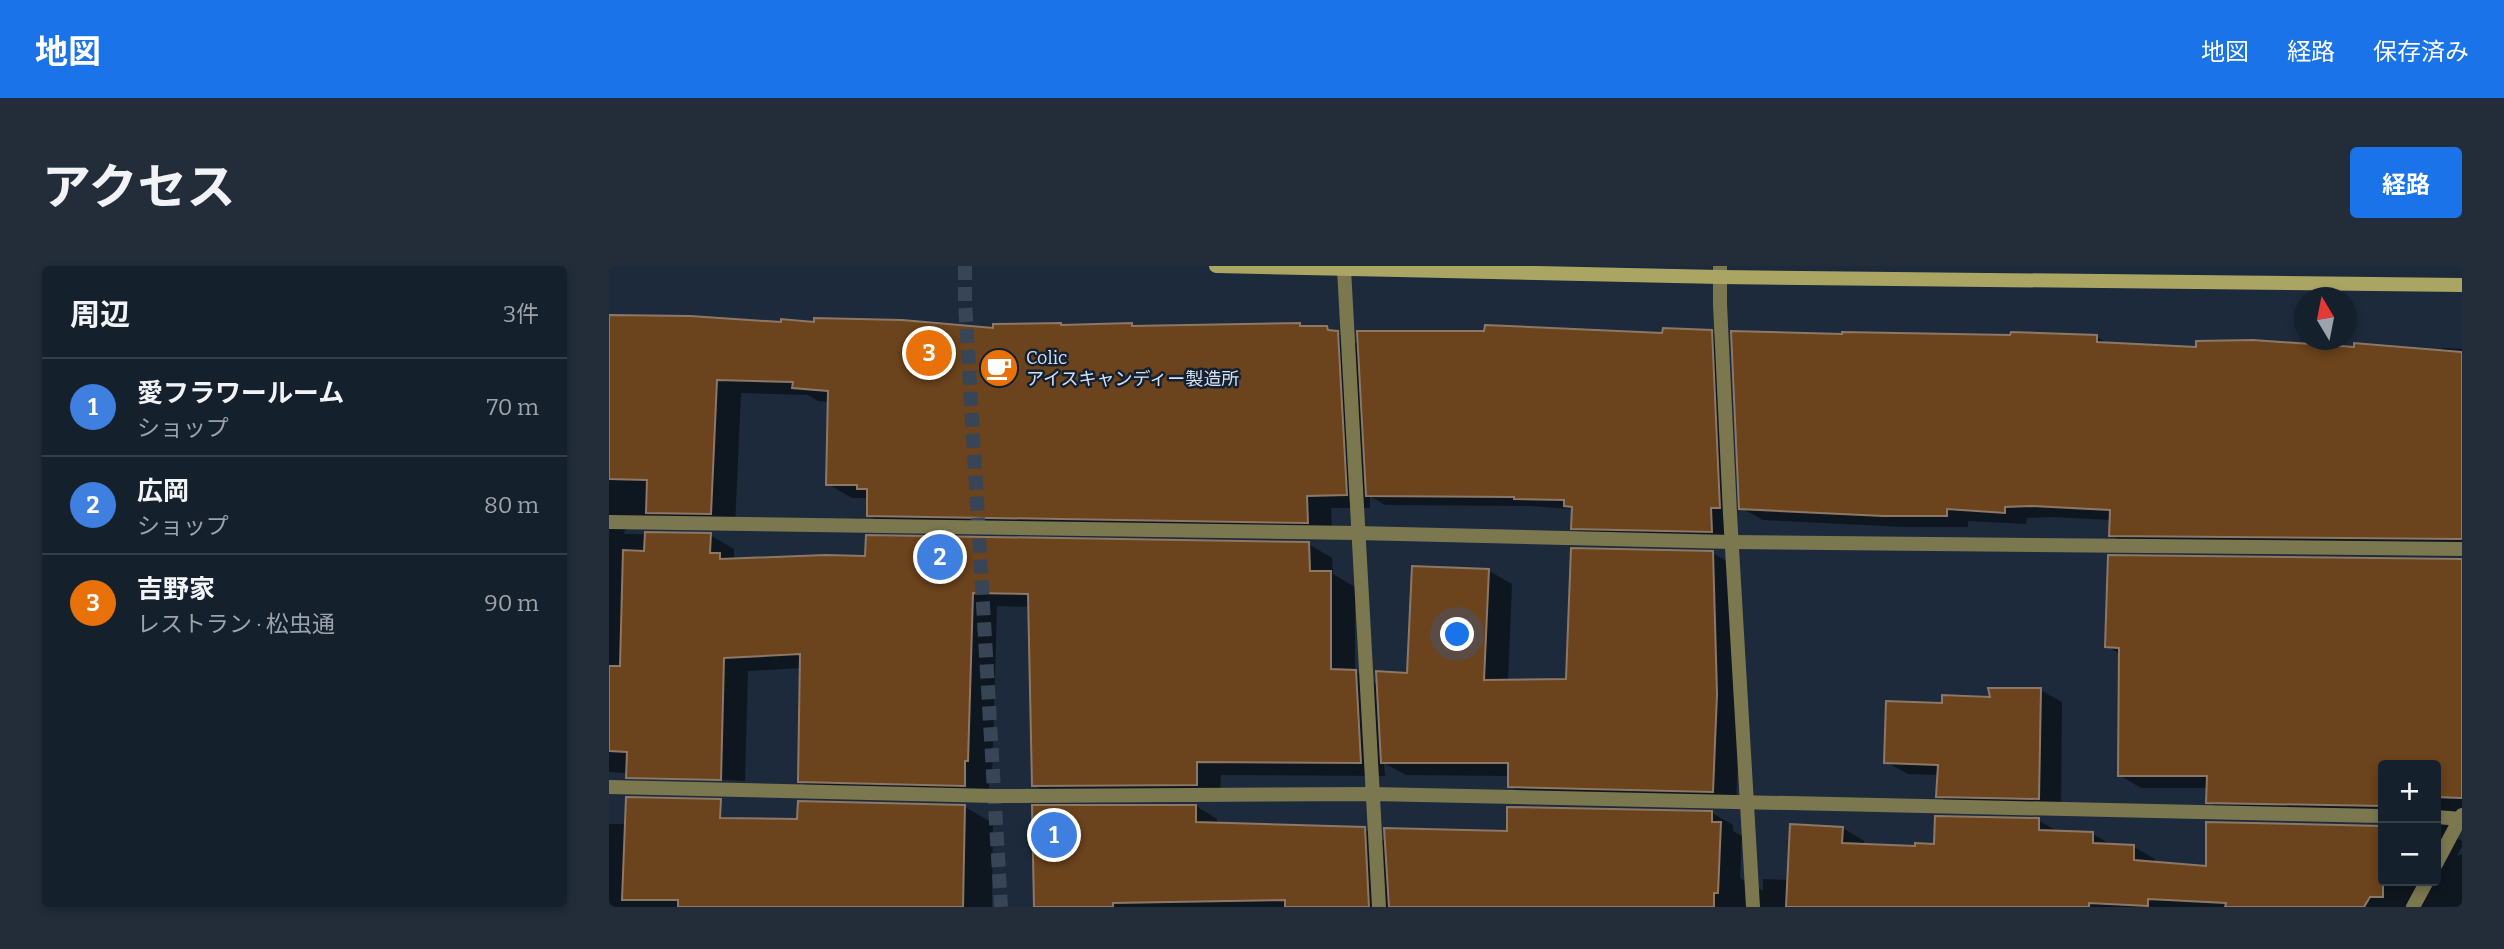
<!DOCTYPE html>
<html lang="ja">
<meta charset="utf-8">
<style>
:root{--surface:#15202d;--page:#222d39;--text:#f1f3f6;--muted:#9da3aa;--line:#343e49;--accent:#1a73e8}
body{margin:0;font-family:Bitter,"Noto Sans JP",serif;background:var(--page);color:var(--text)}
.controls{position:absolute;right:21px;bottom:21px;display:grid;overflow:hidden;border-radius:7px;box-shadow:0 4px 10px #0003}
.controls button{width:63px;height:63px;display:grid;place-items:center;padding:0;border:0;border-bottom:2px solid var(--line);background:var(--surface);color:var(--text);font:35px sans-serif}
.compass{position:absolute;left:1685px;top:21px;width:63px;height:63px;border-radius:50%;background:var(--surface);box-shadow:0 4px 10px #0003;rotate:350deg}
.you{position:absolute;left:849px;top:369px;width:24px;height:24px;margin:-18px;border:5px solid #fff;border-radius:50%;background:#1a73e8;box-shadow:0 0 0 10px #1a73e833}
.badge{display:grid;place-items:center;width:46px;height:46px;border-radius:50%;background:var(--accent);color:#fff;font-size:23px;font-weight:700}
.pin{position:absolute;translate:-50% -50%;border:4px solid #fff;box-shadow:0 2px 7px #0006}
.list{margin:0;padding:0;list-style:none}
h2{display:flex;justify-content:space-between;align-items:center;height:91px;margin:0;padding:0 28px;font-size:30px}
h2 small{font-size:23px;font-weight:400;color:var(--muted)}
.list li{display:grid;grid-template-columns:46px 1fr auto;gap:21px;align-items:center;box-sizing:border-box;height:98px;padding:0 28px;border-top:2px solid var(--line)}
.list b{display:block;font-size:26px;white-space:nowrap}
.list p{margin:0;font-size:23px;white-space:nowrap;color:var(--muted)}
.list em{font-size:23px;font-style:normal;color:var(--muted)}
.map{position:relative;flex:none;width:1853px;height:641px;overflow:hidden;border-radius:7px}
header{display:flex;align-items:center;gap:42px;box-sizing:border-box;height:98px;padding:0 35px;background:var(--accent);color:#fff}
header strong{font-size:33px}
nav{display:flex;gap:38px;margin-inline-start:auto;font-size:24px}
.intro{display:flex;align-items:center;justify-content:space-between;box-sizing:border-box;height:168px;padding:0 42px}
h1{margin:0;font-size:49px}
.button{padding:18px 32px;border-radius:7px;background:var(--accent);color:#fff;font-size:24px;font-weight:700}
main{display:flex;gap:42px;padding:0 42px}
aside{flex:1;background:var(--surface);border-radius:7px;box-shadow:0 4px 10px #0003}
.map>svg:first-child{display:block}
</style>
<header>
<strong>地図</strong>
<nav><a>地図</a><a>経路</a><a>保存済み</a></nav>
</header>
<div class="intro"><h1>アクセス</h1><a class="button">経路</a></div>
<main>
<aside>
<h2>周辺<small>3件</small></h2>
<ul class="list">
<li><span class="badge" style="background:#3f7fe0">1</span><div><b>愛フラワールーム</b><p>ショップ</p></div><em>70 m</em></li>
<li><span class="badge" style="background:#3f7fe0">2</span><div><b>広岡</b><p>ショップ</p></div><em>80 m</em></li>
<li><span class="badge" style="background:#e8710a">3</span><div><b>吉野家</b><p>レストラン · 松虫通</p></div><em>90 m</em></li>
</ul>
</aside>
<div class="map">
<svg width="1853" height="641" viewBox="0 0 1853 641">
<rect width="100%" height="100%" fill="#1c2a3c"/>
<g fill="#0007">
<path d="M0 51 386 64 452 58 455 60 523 59 528 62 690 59 694 62H718L751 79 1102 66 1120 76V275L981 272 964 262 965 244 963 243 921 240 776 239 761 230V242H722L723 269 283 263 259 249 260 232H243L219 218 220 136 209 135 199 129 132 127 126 261 25 259 16 264 15 268 101 269 125 283V294L699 278 723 292 724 308 746 321V405L769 419 800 408 880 305 903 318 899 415H958L1103 287 1127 300 1131 442 1127 538 924 534 901 520V510L797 509 775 497 776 510 612 509 611 532 449 533 424 519 421 341 388 340 383 508H380V533L215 529 191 515 192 402 139 405 136 515 0 506Z"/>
<path d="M1235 69 1488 71 1500 78 1589 82 1833 86V82L1853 83V286L1523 281 1501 269 1502 254 1444 251 1418 252 1417 258 1359 255V261H1296L1154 254 1132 242Z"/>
<path d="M1853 294V553L1840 567 1853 575V581L1848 590 1853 588V641H427L425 541 587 540 608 553V559L755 563 778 576 900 567 1103 547 1124 559V565L1133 570 1131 612 1154 625V613L1180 614 1234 562 1255 575V579L1308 582 1326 580 1429 554 1451 567 1484 568 1504 580 1525 581 1546 593V598L1598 602 1599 558 1774 560V615H1827V499H1774V551L1621 548 1599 536V522H1532L1510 509 1511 388 1498 380Z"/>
<path d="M1431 424 1453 436 1452 544 1351 542 1329 530 1330 509 1299 508 1277 496 1335 439Z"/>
<path d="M356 541 384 557 383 641H0V558L163 559 190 555Z"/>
</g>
<g fill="#6b431c" stroke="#8d7866" stroke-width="2">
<path d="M0 49 81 50 172 56V53L205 56V52L293 54 384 62V58L452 57V59L523 57V60L691 57V60H718L719 64 729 65 738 229 698 230 699 257 258 250V223H248V219H217L219 125 183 122 184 116 108 114 102 248 37 247 38 214 0 213Z"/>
<path d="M876 59 1053 67 1054 62 1103 64 1111 242H1102L1103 266 962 263 963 241 955 240V234L905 233V231L757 230 748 65H875Z"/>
<path d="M1122 65 1233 68V66L1401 69 1402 66 1488 69V76L1587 81V75L1644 74 1745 81V77L1853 86V273L1500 270 1501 244 1421 240 1396 241V247L1338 243V250H1274L1130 243Z"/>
<path d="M36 266 102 267 101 287H111V293L216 289 256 290 257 269 700 276 701 305H722V403L747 404 752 497 588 496V519L423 520 419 328 364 327 359 495H356V520L189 516 191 388 115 392 112 514 17 512 18 486 0 485V400H11L14 284 35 285Z"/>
<path d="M962 282 1104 285 1108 428 1104 526 899 521V497H772L767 405 798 407 803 300 880 303 875 414 957 413Z"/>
<path d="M1499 289 1853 293V532L1827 531V499H1774V540L1597 537 1598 510H1509L1510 382 1496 381Z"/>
<path d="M1379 422H1432L1430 533 1327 531 1329 499 1275 497 1277 435 1333 437V429L1381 431Z"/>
<path d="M17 531 112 533 111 552 188 553 189 535 356 539 354 641H69V634H13Z"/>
<path d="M423 539H587V556L756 561 760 641H676V634L504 637V641H425Z"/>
<path d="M898 541 1103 545V556H1112L1109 627H1105V641H780L775 562 898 565Z"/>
<path d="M1326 550 1430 552V564L1484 566V577L1525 579V594L1597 600V556L1774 560V631H1761L1755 641H1616L1617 637 1539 633V640L1480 637V641H1177L1181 558 1234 561 1233 577 1306 580V577L1325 578Z"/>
</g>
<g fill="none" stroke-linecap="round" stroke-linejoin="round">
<path stroke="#384557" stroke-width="14" stroke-dasharray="14 7" stroke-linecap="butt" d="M356 0V36L392 641"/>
<g stroke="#7b7850" stroke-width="14">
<path d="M1111 0V38L1121 248 1144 641"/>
<path d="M735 3 770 641"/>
<path d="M0 256 748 267 1123 276 1853 283"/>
<path d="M0 521 386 530 763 528 1774 550"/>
<path d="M1827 551 1853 553"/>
<path d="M1827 598 1853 549"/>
<path d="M1804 641 1818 615"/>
</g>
<path stroke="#aaa563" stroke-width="14" d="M607 0 1111 11 1853 19"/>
</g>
<defs>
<g id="cafe-disc" transform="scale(2.0125)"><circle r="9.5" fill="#e8710a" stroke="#132031"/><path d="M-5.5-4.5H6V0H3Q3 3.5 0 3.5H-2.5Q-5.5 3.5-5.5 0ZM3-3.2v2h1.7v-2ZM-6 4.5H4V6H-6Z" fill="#fff"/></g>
</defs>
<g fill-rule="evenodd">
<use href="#cafe-disc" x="390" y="102"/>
</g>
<g text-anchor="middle" stroke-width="5" stroke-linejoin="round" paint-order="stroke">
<g font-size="18" fill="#d8e1ed" stroke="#132031" text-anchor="start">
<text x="417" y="98">Colic<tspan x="417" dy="21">アイスキャンディー製造所</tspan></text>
</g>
</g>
</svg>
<div class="controls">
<button>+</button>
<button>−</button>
</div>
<svg class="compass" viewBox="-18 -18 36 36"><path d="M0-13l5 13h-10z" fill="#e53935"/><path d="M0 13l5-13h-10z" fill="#9da3aa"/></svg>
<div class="you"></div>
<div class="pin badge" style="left:445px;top:569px;background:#3f7fe0">1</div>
<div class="pin badge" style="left:331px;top:291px;background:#3f7fe0">2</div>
<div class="pin badge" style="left:320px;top:87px;background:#e8710a">3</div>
</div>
</main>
